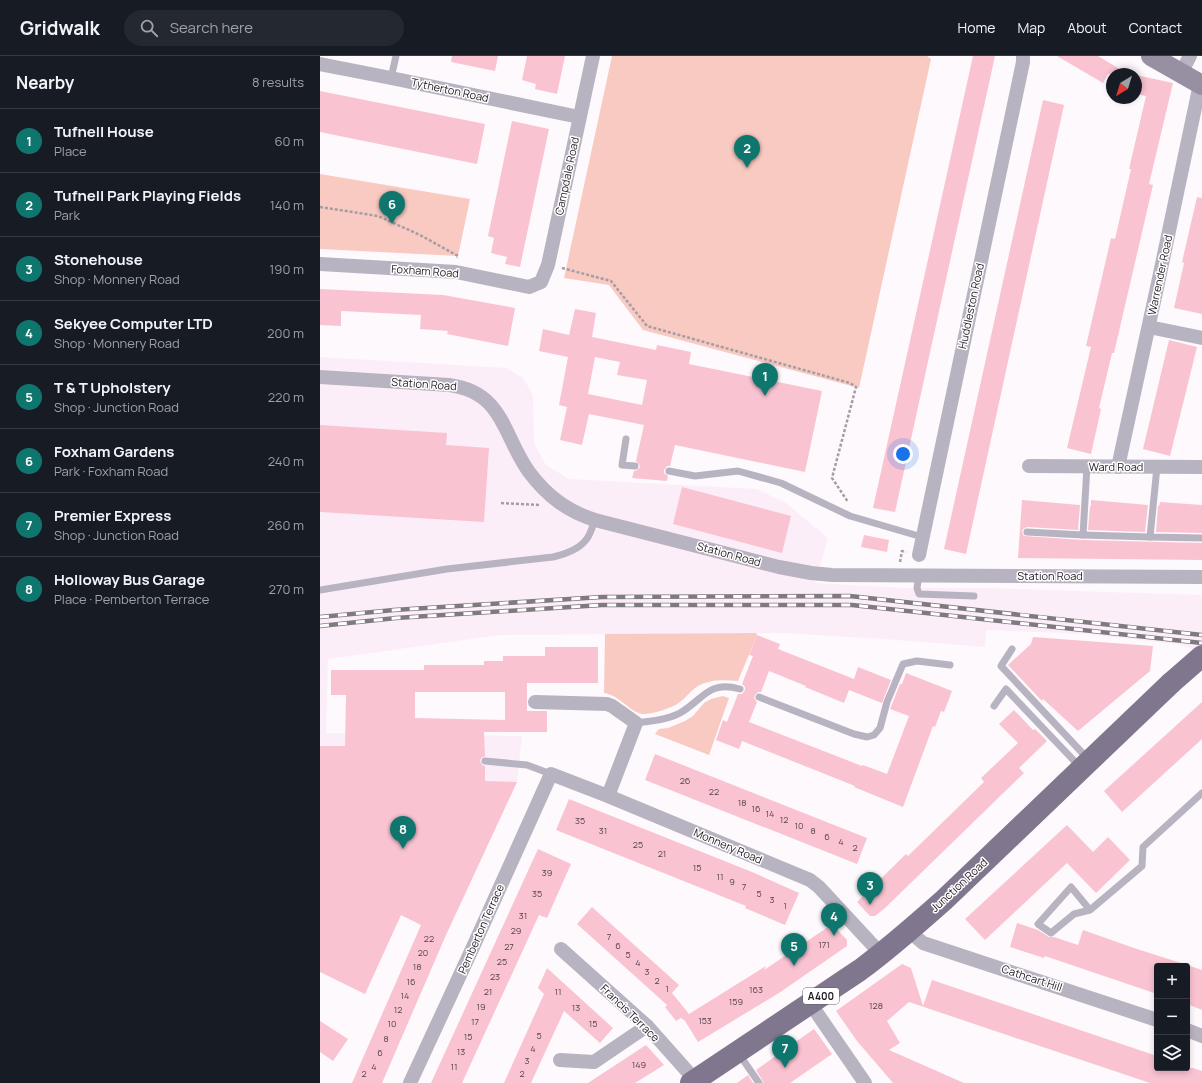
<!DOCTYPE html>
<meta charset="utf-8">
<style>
:root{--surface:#171b24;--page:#242831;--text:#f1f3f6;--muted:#9ea1a6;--line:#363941;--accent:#0f766e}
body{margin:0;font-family:Manrope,sans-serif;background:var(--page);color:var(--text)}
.controls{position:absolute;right:12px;bottom:12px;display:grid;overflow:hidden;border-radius:4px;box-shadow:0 2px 6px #0003}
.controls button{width:36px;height:36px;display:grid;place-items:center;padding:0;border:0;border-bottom:1px solid var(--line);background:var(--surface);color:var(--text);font:20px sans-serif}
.compass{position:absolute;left:786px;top:12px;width:36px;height:36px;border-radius:50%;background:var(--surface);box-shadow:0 2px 6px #0003;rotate:218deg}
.you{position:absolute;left:583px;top:398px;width:14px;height:14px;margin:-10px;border:3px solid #fff;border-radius:50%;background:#1a73e8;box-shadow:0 0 0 6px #1a73e833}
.badge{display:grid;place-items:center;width:26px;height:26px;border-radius:50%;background:var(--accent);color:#fff;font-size:13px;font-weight:700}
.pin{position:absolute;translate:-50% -33px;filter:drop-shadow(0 1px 2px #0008)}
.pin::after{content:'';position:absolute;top:21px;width:14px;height:12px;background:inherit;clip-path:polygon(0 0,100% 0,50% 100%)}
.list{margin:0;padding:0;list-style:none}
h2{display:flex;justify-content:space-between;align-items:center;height:52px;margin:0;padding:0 16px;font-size:17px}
h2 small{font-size:13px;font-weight:400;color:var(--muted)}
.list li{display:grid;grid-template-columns:26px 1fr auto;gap:12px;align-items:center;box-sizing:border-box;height:64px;padding:0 16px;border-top:1px solid var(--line)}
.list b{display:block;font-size:15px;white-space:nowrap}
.list p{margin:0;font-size:13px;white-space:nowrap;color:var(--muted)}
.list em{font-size:13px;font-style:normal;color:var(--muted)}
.icon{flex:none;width:22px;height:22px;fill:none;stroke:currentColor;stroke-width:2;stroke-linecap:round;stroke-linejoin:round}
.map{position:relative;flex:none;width:882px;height:1027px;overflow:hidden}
header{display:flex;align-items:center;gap:24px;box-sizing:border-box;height:56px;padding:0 20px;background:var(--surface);border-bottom:1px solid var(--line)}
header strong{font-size:19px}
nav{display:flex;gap:22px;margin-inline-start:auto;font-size:14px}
.search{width:280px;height:36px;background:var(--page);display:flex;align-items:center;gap:10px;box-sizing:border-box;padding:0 14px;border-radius:22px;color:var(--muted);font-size:15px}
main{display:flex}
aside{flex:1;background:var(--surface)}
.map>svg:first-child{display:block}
</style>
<header>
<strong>Gridwalk</strong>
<div class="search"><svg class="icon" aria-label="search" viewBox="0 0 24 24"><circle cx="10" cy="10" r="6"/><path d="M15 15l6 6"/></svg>Search here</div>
<nav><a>Home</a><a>Map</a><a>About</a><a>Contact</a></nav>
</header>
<main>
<aside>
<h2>Nearby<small>8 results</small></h2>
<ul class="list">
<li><span class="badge">1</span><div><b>Tufnell House</b><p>Place</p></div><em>60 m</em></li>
<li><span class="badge">2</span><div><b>Tufnell Park Playing Fields</b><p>Park</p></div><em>140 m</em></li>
<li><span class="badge">3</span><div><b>Stonehouse</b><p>Shop · Monnery Road</p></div><em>190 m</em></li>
<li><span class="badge">4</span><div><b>Sekyee Computer LTD</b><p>Shop · Monnery Road</p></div><em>200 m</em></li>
<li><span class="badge">5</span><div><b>T &amp; T Upholstery</b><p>Shop · Junction Road</p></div><em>220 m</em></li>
<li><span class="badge">6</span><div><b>Foxham Gardens</b><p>Park · Foxham Road</p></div><em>240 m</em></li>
<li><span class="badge">7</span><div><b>Premier Express</b><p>Shop · Junction Road</p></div><em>260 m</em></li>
<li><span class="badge">8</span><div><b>Holloway Bus Garage</b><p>Place · Pemberton Terrace</p></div><em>270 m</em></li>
</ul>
</aside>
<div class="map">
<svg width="882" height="1027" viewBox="0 0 882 1027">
<rect width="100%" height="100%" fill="#fef9fd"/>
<path fill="#fceef9" d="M0 301 187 312 203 322 213 339 214 388 226 409 249 423 437 433 466 447 508 482 495 527 583 532H669L882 539V597L861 589 768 578 666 574 665 591 564 583 461 577 180 579 8 603 6 677 202 680 197 726 126 879 81 859 45 938 0 916Z"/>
<g fill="#f9cac2">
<path d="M292 0H607L611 3 539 332 323 274 289 229 244 222Z"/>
<path d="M0 118 150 143 138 200 0 193Z"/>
<path d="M436 577 437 579 418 625C404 624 391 623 378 630 371 634 367 641 360 646 353 652 330 659 322 658 310 656 299 639 284 637L285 578Z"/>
<path d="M403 640 409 642 389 699 335 678 339 673 348 672 365 665 373 660 384 647 391 643Z"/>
</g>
<g fill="#fac3d2" fill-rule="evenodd">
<path d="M132 0H178L175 15 131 6Z"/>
<path d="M207 0H245L237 38 215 33 216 28 202 24Z"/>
<path d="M653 0H675L575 456 553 452Z"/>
<path d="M737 0H778L808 18H788L783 27Z"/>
<path d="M816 19 853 27 829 128 833 129 794 297H792L779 352 781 353 771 398 747 392 771 291 766 290 791 182 795 183 811 113H809L826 40 816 38Z"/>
<path d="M0 35 165 68 157 108 0 76Z"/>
<path d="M723 44 744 49 646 498 624 493Z"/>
<path d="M192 65 229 73 200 211 185 208 187 201 171 197 174 182 168 180Z"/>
<path d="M877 141 882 142V258L854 252 864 207 862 206Z"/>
<path d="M0 233 123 239 195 252 188 290 127 278 128 275 100 273 101 259 21 255V270L0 269Z"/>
<path d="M255 253 276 257 272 281 336 294 337 289 371 296 369 308 502 335 485 416 355 389 350 410H347L344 414V417L348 420 347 425 312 422 314 415 317 414 320 411 319 408 316 405 324 369 269 358 262 389 240 384 247 351 239 349 248 301 219 295 223 273 249 279ZM275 301 300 306 297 319 327 324 322 349 268 338Z"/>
<path d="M849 284 877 291 850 400 823 393Z"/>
<path d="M0 369 127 377 126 389 169 392 164 466 0 456Z"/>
<path d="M362 431 471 460 462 497 353 468Z"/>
<path d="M702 444 760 449 758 474 707 471 703 473 702 475 703 479 705 480 763 484 882 487V504L698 502Z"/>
<path d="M771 444 828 449 825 476 768 474 770 450H771Z"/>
<path d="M840 446 882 449V477L836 476 838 450H839Z"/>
<path d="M544 479 569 484 567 496 541 491Z"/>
<path d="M437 579 460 588 458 593 534 623 538 611 571 624 562 647 529 634 524 647 485 631 486 630 449 615 441 636H438L435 639 434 642 437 646 429 666 542 710 543 709 567 718 589 660 570 653 580 628H582L586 617 632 635 624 656 621 655 615 671 613 670 583 751 534 731 535 730 422 685 419 693 396 684 403 664 407 666 418 638H422L425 634V631L422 628 433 600 429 599Z"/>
<path d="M713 581 833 590 830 615 758 675 723 643 722 645 688 609 711 588Z"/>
<path d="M225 591H278V627H207V655H227V676H164L165 700 161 702 160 705 162 709 165 710V725L197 726 126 879 62 1027H32L101 869 81 859 45 938 0 916V690H25L26 639H11V614H104V609H164V605H183V600H225ZM95 636H185V664L95 662Z"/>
<path d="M882 646V683L802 756 784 735Z"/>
<path d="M694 654 713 674 715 673 727 685 699 712 704 717 565 852 555 860H550L537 846 586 798 588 800 664 726 661 722 698 687 679 668Z"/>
<path d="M335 698 547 782 537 808 325 724Z"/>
<path d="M249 743 432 816 479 837 465 869 425 852 426 850 236 774Z"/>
<path d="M747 769 773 796 788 781 810 804 776 837 747 807 665 884 645 863Z"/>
<path d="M218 793 251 808 227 862 219 859 142 1027H111Z"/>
<path d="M272 851 359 929 352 937 369 958 446 910 444 914 514 867 512 873 514 870 527 884V890L459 937 378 986 365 965 361 962 356 965 345 951 347 949 257 868Z"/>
<path d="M697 867 718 874 729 881H734L758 889 763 874 814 892 864 908V910H837V938L725 900 724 902 690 891Z"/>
<path d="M582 908 591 912 603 950 612 924 837 1000V1012H873L882 1015V1027H830L589 946 567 965 580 987 569 994 644 1027H573L537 985 516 955Z"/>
<path d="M867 909 882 914V954L867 948Z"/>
<path d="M227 912 293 972 280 987 244 955 211 1027H184L224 938 218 932Z"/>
<path d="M0 965 28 983 13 1005 0 996Z"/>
<path d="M494 973 512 998 470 1027H444L436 1014Z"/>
<path d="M326 989 344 1009 315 1027H268Z"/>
<path d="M428 1019 433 1027H417Z"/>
</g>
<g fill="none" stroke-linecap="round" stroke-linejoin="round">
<g stroke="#a49da3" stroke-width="2.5" stroke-dasharray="3 2" stroke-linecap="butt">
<path d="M0 151 58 160 100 179 138 200 137 202"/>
<path d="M242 212 291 225 327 270 530 327 536 331 512 422 528 446"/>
<path d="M181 447 219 449"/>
<path d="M580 506 582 495 586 496"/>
</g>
<g stroke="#b8b3c0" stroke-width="7">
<path d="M71 22 76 0"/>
<path d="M306 383 302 409 315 410"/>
<path d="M837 411 830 481 882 482"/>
<path d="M349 415 375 420 418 415 461 427 530 460 602 481"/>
<path d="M707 476 763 479 767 410"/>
<path d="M763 479 830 481"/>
<path d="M599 519 597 532 599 538 654 540"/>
<path d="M0 534 127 513 233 501C246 498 261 493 268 481 271 476 273 469 275 464"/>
<path d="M692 593 681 610 768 703"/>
<path d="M439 641 534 678 547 681 554 679 560 672 567 646 583 608 597 605 630 609"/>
<path d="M674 650 686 633 760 711"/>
<path d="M316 667C330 665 347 664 360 657 384 643 388 624 420 633"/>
<path d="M165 705 207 709 231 718"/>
<path d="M770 854 751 831 718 868 731 877 754 858 770 854 822 810 823 791 882 737"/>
<path d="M419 998 439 1027"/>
</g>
<g stroke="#b8b3c0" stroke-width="14">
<path d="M0 8 71 22 259 61"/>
<path d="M861 17 870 0"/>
<path d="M0 208 136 216 209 231 221 226 228 209 273 0"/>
<path d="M829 271 882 282"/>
<path d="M0 321 129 329C184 336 183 380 209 416 227 440 247 455 275 464L459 511 491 517 512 519 882 521"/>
<path d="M709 410 882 411"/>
<path d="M798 411 838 227 880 28"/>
<path d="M599 499 703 6V0"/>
<path d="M215 646 287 648 292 650 316 667 288 740"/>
<path d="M589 875 603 887 837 964"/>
<path d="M241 893 327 970 375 1024"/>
<path d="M490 947 545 1027"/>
<path d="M867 974 882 980"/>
<path d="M240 1004 274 1006 327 970"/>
<path d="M90 1027 153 891 231 718 288 740 490 824 499 831 561 898"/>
</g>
<path stroke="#9790a3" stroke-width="20" d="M831 0 882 29"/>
<path stroke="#80778e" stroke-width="22" d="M371 1027 540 914C570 892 597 868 624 844L851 627"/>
<g stroke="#817980" stroke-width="4.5">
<g id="rail">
<path d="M0 561 74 554 282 541 530 540 882 579"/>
<path d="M0 570 76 562 282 549H532L882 587"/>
</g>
</g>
<use href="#rail" stroke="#fff" stroke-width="3" stroke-dasharray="9" stroke-linecap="butt"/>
<path stroke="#80778e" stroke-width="22" d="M851 627 882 600"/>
</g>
<g text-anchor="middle" stroke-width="3" stroke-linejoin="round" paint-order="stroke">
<g font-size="9" fill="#59444e">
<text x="365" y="728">26</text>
<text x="394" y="739">22</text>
<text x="422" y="750">18</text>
<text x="436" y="756">16</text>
<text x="450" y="761">14</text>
<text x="464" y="767">12</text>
<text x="260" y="768">35</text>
<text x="479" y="773">10</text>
<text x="283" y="778">31</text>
<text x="493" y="778">8</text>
<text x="507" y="784">6</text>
<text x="521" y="789">4</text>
<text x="318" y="792">25</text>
<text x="535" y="795">2</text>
<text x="342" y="801">21</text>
<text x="377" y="815">15</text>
<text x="227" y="820">39</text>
<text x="400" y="824">11</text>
<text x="412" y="829">9</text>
<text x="424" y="834">7</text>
<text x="217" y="841">35</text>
<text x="439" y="841">5</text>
<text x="452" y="847">3</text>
<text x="465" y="853">1</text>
<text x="203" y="863">31</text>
<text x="196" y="878">29</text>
<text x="289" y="884">7</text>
<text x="109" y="886">22</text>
<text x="504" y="892">171</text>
<text x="298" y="893">6</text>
<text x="189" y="894">27</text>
<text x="103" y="900">20</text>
<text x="308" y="902">5</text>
<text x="182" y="909">25</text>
<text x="318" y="910">4</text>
<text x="97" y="914">18</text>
<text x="327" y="919">3</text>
<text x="175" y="924">23</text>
<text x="337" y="928">2</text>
<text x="91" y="929">16</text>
<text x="347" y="936">1</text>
<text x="436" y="937">163</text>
<text x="168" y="939">21</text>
<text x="238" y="939">11</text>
<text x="85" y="943">14</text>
<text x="416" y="949">159</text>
<text x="556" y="953">128</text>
<text x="161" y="954">19</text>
<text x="256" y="955">13</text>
<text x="78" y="957">12</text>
<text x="385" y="968">153</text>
<text x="155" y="969">17</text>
<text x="72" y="971">10</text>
<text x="273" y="971">15</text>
<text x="219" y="983">5</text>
<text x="148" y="984">15</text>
<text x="66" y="986">8</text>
<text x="213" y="996">4</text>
<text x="141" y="999">13</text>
<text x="60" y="1000">6</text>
<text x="207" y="1008">3</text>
<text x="319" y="1012">149</text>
<text x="54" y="1014">4</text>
<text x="134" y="1014">11</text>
<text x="44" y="1021">2</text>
<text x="202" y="1021">2</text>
</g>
<rect fill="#fff" stroke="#655e64" stroke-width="1" x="483" y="932" width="36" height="16" rx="3"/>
<g font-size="10" font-weight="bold" fill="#231922">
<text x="501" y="944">A400</text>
</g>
<g font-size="11" fill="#231922" stroke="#fff">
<text transform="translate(130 34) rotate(12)" y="4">Tytherton Road</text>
<text transform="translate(247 120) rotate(-78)" y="4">Campdale Road</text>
<text transform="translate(105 215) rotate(4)" y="4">Foxham Road</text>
<text transform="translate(840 219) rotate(-78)" y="4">Warrender Road</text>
<text transform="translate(651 250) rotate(-78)" y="4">Huddleston Road</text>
<text transform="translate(104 328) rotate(4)" y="4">Station Road</text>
<text x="796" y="415">Ward Road</text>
<text transform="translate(409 498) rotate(15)" y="4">Station Road</text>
<text x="730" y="524">Station Road</text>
<text transform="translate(408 790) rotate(23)" y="4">Monnery Road</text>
<text transform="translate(639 829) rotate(-43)" y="4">Junction Road</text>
<text transform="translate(161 873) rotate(-66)" y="4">Pemberton Terrace</text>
<text transform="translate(712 922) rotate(18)" y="4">Cathcart Hill</text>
<text transform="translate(310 957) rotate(44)" y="4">Francis Terrace</text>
</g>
</g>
</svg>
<div class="controls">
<button>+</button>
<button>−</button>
<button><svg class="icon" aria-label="layers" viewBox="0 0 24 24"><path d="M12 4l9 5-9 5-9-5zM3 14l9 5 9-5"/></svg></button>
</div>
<svg class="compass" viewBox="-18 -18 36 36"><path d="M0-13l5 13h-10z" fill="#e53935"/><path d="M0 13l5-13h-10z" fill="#9ea1a6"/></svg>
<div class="you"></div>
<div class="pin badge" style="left:445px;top:340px">1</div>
<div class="pin badge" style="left:427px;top:112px">2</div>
<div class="pin badge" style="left:550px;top:849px">3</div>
<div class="pin badge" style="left:514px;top:880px">4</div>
<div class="pin badge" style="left:474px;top:910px">5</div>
<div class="pin badge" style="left:72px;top:168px">6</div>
<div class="pin badge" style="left:465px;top:1012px">7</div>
<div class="pin badge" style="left:83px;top:793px">8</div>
</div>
</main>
